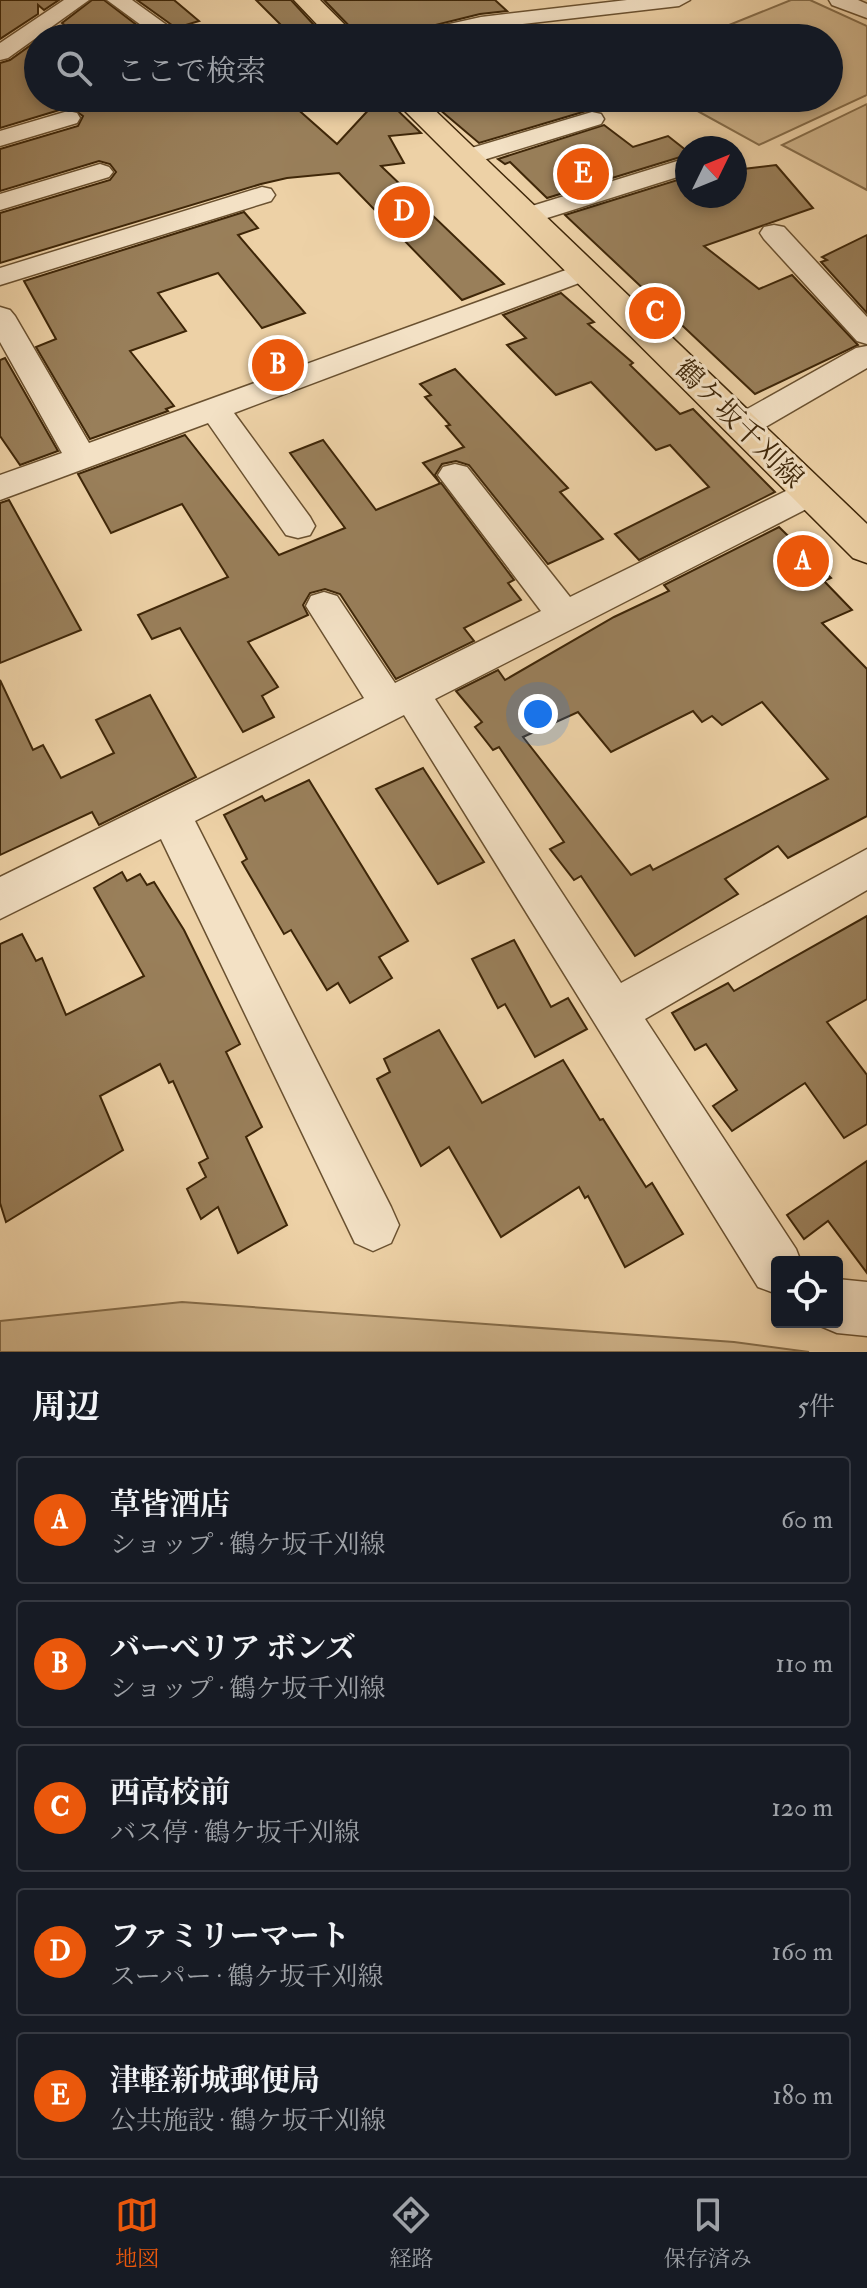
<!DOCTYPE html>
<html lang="ja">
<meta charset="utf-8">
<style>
:root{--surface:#171b24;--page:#242831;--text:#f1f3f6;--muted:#9ea1a6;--line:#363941;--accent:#ea580c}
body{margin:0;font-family:"IM FELL Double Pica","Noto Serif JP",serif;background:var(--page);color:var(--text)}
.controls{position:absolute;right:24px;bottom:24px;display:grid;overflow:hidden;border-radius:8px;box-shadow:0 4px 12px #0003}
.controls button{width:72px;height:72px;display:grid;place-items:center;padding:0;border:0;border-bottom:2px solid var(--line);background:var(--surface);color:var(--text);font:40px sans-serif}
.compass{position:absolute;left:675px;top:136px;width:72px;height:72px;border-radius:50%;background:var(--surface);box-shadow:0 4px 12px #0003;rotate:47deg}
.you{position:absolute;left:538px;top:714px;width:28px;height:28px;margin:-20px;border:6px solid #fff;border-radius:50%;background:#1a73e8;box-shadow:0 0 0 12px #1a73e833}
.badge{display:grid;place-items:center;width:52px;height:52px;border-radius:50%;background:var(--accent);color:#fff;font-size:26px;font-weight:700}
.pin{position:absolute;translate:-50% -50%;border:4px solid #fff;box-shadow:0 2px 8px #0006}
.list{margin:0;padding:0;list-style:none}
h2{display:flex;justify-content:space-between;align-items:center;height:104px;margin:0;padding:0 32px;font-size:34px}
h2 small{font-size:26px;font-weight:400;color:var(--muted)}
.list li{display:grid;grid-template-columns:52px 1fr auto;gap:24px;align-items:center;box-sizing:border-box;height:128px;margin:0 16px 16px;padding:0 16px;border:2px solid var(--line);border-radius:8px}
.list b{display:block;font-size:30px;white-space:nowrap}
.list p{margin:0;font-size:26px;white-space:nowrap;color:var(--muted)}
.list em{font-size:26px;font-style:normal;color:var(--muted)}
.icon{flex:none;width:44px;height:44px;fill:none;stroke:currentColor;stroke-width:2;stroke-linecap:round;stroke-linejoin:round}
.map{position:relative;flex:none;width:867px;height:1352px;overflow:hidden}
.search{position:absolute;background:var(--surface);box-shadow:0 4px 12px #0003;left:24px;right:24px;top:24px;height:88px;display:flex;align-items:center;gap:20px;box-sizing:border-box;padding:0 28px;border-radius:44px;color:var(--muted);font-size:30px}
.sheet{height:824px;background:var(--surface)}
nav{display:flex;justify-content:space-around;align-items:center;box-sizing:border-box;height:112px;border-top:2px solid var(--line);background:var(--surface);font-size:22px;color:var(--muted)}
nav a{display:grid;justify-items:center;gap:4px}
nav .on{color:var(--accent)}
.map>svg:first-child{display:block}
</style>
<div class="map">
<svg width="867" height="1352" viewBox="0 0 867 1352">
<rect width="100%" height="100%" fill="#edd1a6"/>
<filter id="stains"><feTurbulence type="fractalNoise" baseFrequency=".0025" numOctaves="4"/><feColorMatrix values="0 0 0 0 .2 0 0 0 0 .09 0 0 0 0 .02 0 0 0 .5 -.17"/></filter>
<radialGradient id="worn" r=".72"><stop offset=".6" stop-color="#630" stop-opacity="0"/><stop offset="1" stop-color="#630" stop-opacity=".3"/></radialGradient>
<g fill="#cfb48b" stroke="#866d4a" stroke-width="2">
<path d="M791 0H810L867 26V95L759 145 674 98H829V38H697Z"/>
<path d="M867 104V190L782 145Z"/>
<path d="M182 1302 734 1342 809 1352H0V1321Z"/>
</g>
<g fill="#997f5a" stroke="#3e2608" stroke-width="2" fill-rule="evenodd">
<path d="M0 0H59L44 10 38 5V14L0 39Z"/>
<path d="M92 0H104L151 36 126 38 121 34 102 38 95 32 79 37 62 23Z"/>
<path d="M137 0H174L199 21 176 28Z"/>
<path d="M256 0H291L326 38H294Z"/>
<path d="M324 0H495L507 11 480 14 383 38H361Z"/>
<path d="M526 27 516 29 528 38H460Z"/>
<path d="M38 40V98H62L66 108 0 128V63L10 60Z"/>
<path d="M110 98H285L337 144 374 104 388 101 421 133 389 136 404 163 381 166 504 284 462 300 339 173 287 178 261 184 0 263V213L110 180 116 172 110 164 99 161 0 191V149L78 126 83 116 73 109Z"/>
<path d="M426 98H569L586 111 479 143Z"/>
<path d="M604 125 633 147 668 136 687 151V155L547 198 510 162 505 164 498 159Z"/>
<path d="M776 165 813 208 704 246 759 289 792 275 858 345 755 394 565 215 687 177V196H735V170Z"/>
<path d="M244 212 258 228 238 235 305 313 262 328 218 273 158 293 186 331 130 351 174 406 166 409 168 411 90 439 36 347 56 339 24 281Z"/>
<path d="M867 235V313L821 262 827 260 822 257Z"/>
<path d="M561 293 594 322 588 324 633 363 630 365 680 414 693 409 775 492 639 560 615 534 709 487 670 445 656 450 591 382 556 395 507 345 526 338 503 315Z"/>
<path d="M5 358 58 451 20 465 0 436V360Z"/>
<path d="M455 369 568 488 560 492 603 539 548 564 469 465 456 461 442 464 435 475 440 483 423 463 464 447 446 426 450 425 425 397 431 395 420 384Z"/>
<path d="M185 435 279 555 345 528 290 453 323 440 376 510 441 483 514 580 508 583 521 600 464 628 474 641 396 679 340 594 325 589 310 593 303 605 308 615 248 642 278 687 262 696 274 717 243 732 180 628 152 639 138 615 228 577 182 504 111 533 78 474Z"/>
<path d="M9 500 81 630 0 663V503Z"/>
<path d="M779 527 831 578 824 581 852 610 822 623 867 669V816L788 858 778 846 725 879 738 894 635 956 581 876 574 880 550 849 564 842 499 747 493 750 475 727 482 722 456 691 498 670 505 680 614 617 669 591 664 585ZM762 702 828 779 653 870 650 865 631 875 523 737 578 712 611 752 693 711 702 722 712 716 722 725Z"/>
<path d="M0 680 33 750 43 745 61 778 114 753 96 720 150 695 196 777 99 825 92 812 0 855Z"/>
<path d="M423 768 484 862 438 884 376 789Z"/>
<path d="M309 780 408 941 379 957 392 978 350 1003 338 983 327 990 291 930 284 934 242 862 247 859 224 815 262 796 265 801Z"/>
<path d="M122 872 127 881 140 874 147 885 154 882 184 930 240 1044 226 1052 262 1127 246 1137 287 1225 238 1253 218 1207 201 1219 187 1189 206 1177 199 1163 208 1158 173 1081 169 1083 160 1064 100 1096 123 1150 6 1222 0 1203V944L22 934 36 961 42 958 66 1015 144 976 94 888Z"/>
<path d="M867 916V999L827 1022 867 1075V1124L844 1138 805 1083 732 1131 713 1106 737 1090 706 1044 695 1050 672 1013 728 983 734 991Z"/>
<path d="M514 940 551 1007 568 998 587 1029 535 1057 505 1004 498 1008 472 959Z"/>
<path d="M439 1030 482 1103 563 1060 600 1120 603 1119 646 1187 652 1183 683 1234 625 1267 588 1196 585 1198 579 1187 501 1237 449 1147 421 1166 377 1079 390 1072 384 1059Z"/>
<path d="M867 1161V1273L828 1221 804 1239 787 1215Z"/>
</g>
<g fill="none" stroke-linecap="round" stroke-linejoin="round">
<g stroke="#6a5130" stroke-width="3">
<g id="minor">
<path d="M64 0H89L8 58 0 60V43Z"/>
<path d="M107 0H132L175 31 172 36H156Z"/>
<path d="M627 0H690L679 6 514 25 444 38H406L409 33 481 17Z"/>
<path d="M829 0H858L867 4V18L832 5Z"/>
<path d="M68 111 77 113 80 118 77 123 0 146V131Z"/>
<path d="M592 112 601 114 604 119 601 124 467 165 458 162 454 157 458 152Z"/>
<path d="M687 158V174L528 224 519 222 515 216 519 210Z"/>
<path d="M100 164 109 167 113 172 109 177 0 210V194Z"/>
<path d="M262 187 271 189 275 195 271 201 0 285V268Z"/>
<path d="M774 225 784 227 867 317V344L857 341 764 239 760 233 764 227Z"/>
<path d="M585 263 595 265 599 271 595 277 234 413 310 517 315 526 310 535 298 538 286 535 208 423 0 500V475L62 453 0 342V307L10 310 15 316 89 443Z"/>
<path d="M867 346V368L755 433 744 436 733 433 728 425 733 417 856 348Z"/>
<path d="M455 464 467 467 570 597 798 485 810 481 822 485 827 493 822 501 435 699 621 983 867 849V890L645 1019 796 1249 801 1262H777V1294L758 1287 404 715 195 821 391 1207 399 1225 391 1243 373 1251 355 1243 161 839 0 919V877L364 698 306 606 311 596 324 592 337 596 395 683 541 611 438 475 443 467Z"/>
<path d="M837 1279 867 1282V1336L837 1333 818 1325 817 1322H837Z"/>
</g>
</g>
<g stroke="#3e2608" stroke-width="3">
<g id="major">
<path d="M294 0H320L358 38H330Z"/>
<path d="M392 98H422L867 524V563L853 558Z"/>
</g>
</g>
<use href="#minor" fill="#f3e1c5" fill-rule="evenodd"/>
<use href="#major" fill="#edd1a6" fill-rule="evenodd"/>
</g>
<g text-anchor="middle" stroke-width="6" stroke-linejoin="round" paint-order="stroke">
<g font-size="28" fill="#3e2608" stroke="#f3e1c5">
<text transform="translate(740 423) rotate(45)" y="10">鶴ケ坂千刈線</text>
</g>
</g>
<rect width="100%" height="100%" filter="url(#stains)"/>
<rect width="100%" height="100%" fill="url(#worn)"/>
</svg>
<div class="controls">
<button><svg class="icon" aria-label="locate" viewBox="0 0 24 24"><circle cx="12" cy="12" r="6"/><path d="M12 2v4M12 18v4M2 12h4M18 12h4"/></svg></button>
</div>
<svg class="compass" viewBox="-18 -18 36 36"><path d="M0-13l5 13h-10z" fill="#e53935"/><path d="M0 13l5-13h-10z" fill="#9ea1a6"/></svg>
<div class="you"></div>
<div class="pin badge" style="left:803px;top:561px">A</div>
<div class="pin badge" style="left:278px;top:365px">B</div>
<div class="pin badge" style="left:655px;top:313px">C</div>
<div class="pin badge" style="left:404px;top:212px">D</div>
<div class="pin badge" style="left:583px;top:174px">E</div>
<div class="search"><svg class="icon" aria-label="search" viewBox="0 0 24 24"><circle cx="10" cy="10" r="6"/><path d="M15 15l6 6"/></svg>ここで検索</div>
</div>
<section class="sheet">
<h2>周辺<small>5件</small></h2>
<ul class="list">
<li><span class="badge">A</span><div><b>草皆酒店</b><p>ショップ · 鶴ケ坂千刈線</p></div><em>60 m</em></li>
<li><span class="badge">B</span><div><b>バーべリア ボンズ</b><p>ショップ · 鶴ケ坂千刈線</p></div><em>110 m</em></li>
<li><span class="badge">C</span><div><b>西高校前</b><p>バス停 · 鶴ケ坂千刈線</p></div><em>120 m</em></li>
<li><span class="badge">D</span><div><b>ファミリーマート</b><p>スーパー · 鶴ケ坂千刈線</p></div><em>160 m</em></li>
<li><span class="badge">E</span><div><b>津軽新城郵便局</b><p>公共施設 · 鶴ケ坂千刈線</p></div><em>180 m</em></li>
</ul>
</section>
<nav>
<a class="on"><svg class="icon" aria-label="map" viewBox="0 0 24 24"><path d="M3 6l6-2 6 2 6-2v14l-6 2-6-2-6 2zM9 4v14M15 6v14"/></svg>地図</a>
<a><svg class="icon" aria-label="directions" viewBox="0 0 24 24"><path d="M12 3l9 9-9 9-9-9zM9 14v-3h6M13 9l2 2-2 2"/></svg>経路</a>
<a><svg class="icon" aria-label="saved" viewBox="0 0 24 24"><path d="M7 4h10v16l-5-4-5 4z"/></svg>保存済み</a>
</nav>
